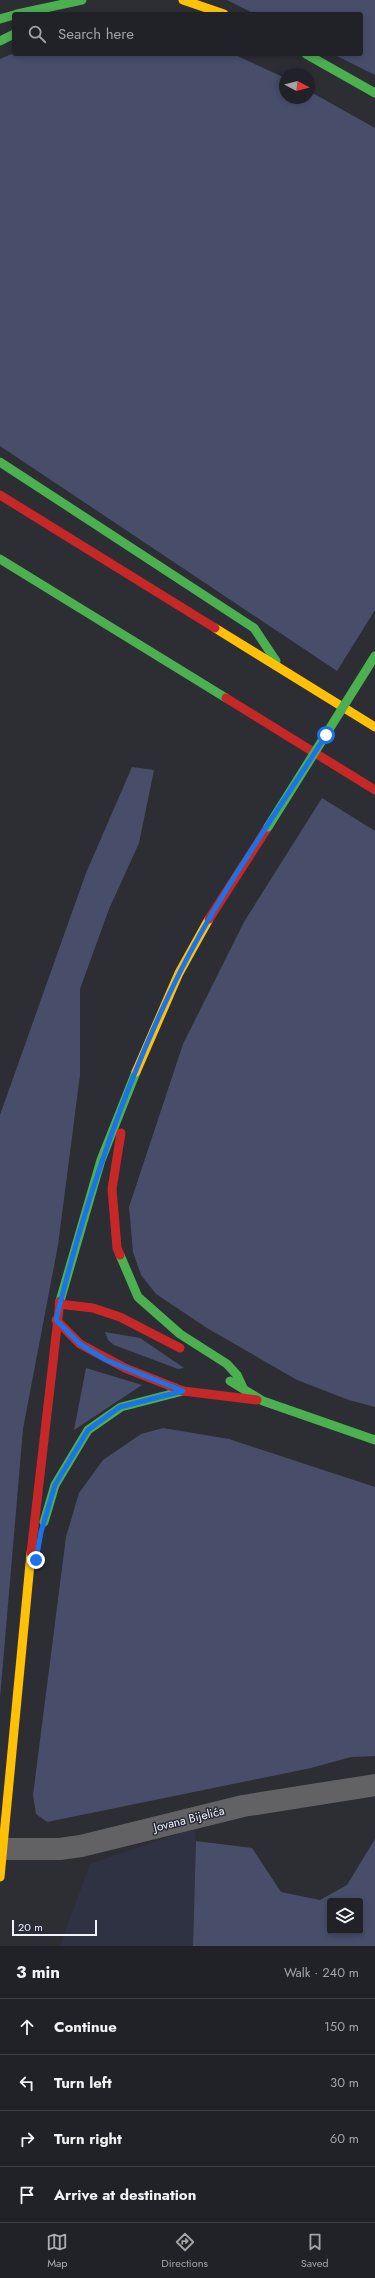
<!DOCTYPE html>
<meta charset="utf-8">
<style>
:root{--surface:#212227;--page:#292a2f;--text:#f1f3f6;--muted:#a2a4a7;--line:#3e3f44;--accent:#abaeb5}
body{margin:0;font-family:Jost,sans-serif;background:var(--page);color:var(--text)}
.controls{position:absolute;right:12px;bottom:12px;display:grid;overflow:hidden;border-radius:4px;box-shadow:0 2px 6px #0003}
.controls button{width:36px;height:36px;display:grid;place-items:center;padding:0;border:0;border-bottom:1px solid var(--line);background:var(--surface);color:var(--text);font:20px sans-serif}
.compass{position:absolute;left:279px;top:68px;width:36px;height:36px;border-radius:50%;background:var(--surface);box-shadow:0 2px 6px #0003;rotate:97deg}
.scale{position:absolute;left:12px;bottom:10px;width:85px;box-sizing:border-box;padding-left:4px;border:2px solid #f0f3fb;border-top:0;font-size:11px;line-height:14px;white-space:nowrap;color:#f0f3fb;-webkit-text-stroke:3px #292c38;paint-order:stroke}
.stop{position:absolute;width:12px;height:12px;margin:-9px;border:3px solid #1a73e8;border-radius:50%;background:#fff}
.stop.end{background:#1a73e8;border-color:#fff;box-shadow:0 1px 4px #0008}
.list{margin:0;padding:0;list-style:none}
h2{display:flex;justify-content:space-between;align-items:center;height:52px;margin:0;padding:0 16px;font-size:17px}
h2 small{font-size:13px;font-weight:400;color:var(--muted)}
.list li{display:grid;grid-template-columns:26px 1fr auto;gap:12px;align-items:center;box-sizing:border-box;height:56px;padding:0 16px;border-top:1px solid var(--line)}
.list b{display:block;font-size:15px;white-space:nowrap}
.list em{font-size:13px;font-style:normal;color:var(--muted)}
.icon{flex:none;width:22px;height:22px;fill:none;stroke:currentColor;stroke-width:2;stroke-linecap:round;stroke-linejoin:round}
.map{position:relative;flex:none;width:375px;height:1946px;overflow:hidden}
.search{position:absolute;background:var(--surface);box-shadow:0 2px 6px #0003;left:12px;right:12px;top:12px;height:44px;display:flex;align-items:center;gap:10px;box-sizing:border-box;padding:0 14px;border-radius:4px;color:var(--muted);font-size:15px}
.sheet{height:276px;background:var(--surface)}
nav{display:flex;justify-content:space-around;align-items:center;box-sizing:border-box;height:56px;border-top:1px solid var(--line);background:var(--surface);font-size:11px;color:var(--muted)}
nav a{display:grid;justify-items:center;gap:2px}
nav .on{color:var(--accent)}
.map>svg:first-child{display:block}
</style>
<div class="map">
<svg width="375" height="1946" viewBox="0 0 375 1946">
<rect width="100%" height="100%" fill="#2c2e34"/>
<path fill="#2f3243" d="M194 1828 196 1841 193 1946H60L90 1864Z"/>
<g fill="#484e6a" fill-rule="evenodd">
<path d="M227 0H375V75L333 54H361V14H255Z"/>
<path d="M14 53 233 54 285 78V98H309V91L375 128V610L337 671 0 446V59Z"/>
<path d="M132 767 154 770 139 843 109 909 80 989V1075L58 1245 23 1429 0 1698V1115L86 873Z"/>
<path d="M322 798 375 831V1407L349 1400 297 1380 207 1328 156 1294 141 1275 133 1252 129 1207 183 1044 244 922Z"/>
<path d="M105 1332 140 1338 184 1368 178 1369 114 1345 108 1340Z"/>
<path d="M86 1368 142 1385 74 1430Z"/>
<path d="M163 1428 229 1439 375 1487V1756L351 1757 311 1768 47 1822 36 1814 33 1795 66 1537 79 1493 103 1460 141 1434Z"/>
<path d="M375 1839V1946H193L196 1841 252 1848 281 1892 320 1900 347 1885ZM330 1901H360V1931H330Z"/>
</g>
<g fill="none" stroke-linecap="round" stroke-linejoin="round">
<path stroke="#626265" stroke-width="22" d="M3 1849H60L81 1846 243 1806 375 1785"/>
<g stroke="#4caf50" stroke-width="9">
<path d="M17 14 82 0"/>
<path d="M0 19 14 15"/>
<path d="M0 41 14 34"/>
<path d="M306 54 375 93"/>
<path d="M0 462 254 628 276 661"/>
<path d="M0 559 226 698"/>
<path d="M120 1255 138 1297 180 1334 227 1364 237 1375 243 1388"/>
<path d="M60 1301 101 1160 136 1072"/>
<path d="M230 1381 263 1401 375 1440"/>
<path d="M44 1522 55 1485 88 1430 121 1407 183 1391"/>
</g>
<g stroke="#ffc107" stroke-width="9">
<path d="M183 0 224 14"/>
<path d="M215 628 375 727"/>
<path d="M136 1072 179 973 209 919"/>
<path d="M0 1877 31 1553"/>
</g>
<g stroke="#c62828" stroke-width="9">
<path d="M0 495 215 628"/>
<path d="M226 698 375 790"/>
<path d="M209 919 268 827"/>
<path d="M120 1255 117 1248 112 1189 121 1133"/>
<path d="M59 1304 93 1308 120 1317 180 1348"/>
<path d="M56 1320 80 1344 125 1368 183 1391 257 1400"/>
<path d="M31 1553 60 1301"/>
</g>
<path stroke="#4caf50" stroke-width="9" d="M268 827 375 656"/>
</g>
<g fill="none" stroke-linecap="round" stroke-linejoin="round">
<path stroke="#1a73e8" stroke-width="5" d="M36 1560 41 1532 55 1485 88 1430 120 1407 183 1391 106 1360 80 1344 56 1320C85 1201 125 1084 179 974 220 892 277 813 326 735"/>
</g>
<g text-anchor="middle" stroke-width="3" stroke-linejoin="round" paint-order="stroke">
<g font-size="12" fill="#f0f3fb" stroke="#292c38">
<text transform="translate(189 1819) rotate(-14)" y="4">Jovana Bijelića</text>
</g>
</g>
</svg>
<div class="controls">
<button><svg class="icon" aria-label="layers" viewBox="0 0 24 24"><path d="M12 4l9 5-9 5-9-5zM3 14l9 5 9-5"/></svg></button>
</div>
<svg class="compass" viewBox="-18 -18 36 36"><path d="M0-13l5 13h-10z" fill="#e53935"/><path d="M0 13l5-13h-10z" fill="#a2a4a7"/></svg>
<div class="scale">20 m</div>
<div class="stop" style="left:326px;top:735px"></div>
<div class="stop end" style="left:36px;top:1560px"></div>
<div class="search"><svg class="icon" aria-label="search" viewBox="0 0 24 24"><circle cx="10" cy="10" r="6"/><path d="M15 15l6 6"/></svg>Search here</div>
</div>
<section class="sheet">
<h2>3 min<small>Walk · 240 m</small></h2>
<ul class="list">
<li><svg class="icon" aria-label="ahead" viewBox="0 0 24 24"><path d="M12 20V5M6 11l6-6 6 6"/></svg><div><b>Continue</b></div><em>150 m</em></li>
<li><svg class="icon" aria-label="left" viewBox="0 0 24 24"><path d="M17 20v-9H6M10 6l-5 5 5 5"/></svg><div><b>Turn left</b></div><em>30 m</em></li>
<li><svg class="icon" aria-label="right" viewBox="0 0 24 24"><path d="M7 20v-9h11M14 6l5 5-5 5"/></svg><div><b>Turn right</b></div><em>60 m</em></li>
<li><svg class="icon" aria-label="arrive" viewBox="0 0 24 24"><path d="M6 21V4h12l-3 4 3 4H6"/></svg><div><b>Arrive at destination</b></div></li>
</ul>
</section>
<nav>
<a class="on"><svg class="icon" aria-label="map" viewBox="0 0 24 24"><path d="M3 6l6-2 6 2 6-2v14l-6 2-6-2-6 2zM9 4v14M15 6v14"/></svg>Map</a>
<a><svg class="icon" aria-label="directions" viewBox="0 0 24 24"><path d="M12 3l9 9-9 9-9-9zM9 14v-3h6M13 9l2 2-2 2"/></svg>Directions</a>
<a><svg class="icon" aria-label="saved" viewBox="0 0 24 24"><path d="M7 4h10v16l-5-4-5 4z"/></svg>Saved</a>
</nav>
